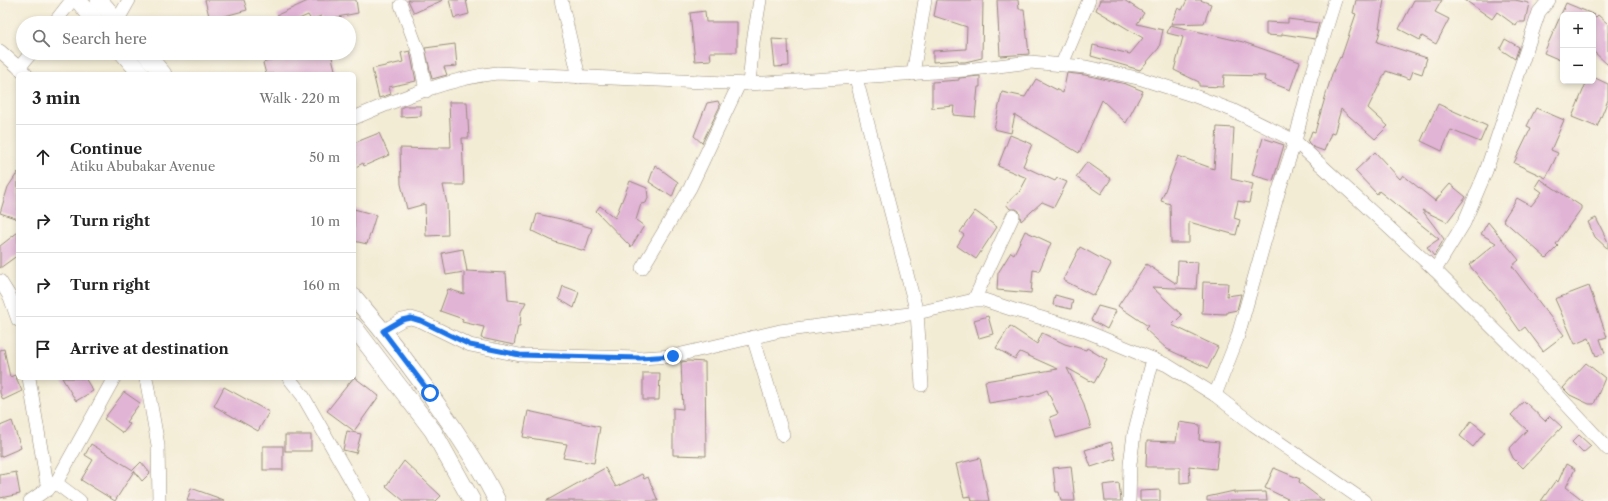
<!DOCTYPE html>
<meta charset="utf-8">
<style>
:root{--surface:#fff;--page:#f6f6f6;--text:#222;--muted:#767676;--line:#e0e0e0}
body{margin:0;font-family:"Libre Caslon Text",serif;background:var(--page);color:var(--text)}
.controls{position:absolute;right:12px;top:12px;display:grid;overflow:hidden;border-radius:6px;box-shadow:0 2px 6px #0003}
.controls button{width:36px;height:36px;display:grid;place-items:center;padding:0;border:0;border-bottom:1px solid var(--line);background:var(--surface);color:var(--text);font:20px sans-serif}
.stop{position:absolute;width:12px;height:12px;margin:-9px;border:3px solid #1a73e8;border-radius:50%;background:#fff}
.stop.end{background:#1a73e8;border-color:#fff;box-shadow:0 1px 4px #0008}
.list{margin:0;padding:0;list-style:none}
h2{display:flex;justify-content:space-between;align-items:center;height:52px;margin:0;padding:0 16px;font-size:17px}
h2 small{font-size:13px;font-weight:400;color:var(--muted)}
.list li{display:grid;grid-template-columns:26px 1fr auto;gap:12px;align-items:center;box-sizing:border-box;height:64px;padding:0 16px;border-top:1px solid var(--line)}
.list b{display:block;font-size:15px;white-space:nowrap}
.list p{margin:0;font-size:13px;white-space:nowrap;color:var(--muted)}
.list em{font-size:13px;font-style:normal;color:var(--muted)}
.icon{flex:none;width:22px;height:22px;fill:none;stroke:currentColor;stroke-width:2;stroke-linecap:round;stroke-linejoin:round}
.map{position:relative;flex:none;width:1608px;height:501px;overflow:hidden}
.search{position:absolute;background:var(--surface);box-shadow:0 2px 6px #0003;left:16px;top:16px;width:340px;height:44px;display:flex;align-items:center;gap:10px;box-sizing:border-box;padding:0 14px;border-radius:22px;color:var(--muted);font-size:15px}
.panel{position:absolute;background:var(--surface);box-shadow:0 2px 6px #0003;left:16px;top:72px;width:340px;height:308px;border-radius:6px}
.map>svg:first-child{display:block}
</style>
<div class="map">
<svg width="1608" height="501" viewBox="0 0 1608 501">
<rect width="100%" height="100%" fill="#fbf7ec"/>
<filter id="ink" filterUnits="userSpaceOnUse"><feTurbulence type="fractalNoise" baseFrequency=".025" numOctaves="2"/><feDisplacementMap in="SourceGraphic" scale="8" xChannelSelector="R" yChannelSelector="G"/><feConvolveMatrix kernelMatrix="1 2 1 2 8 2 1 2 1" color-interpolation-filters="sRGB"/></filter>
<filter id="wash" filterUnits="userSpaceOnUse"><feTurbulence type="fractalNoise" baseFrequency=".012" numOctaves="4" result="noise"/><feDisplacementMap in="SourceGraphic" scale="16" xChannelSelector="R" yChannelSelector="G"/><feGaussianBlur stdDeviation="0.9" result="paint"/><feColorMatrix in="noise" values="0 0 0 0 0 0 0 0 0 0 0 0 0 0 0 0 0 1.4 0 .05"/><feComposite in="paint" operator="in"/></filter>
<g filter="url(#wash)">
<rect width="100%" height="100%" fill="#f3ecd5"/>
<g id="blocks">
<g fill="#e1b4d6">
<path d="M205 0H244L247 10 210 20Z"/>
<path d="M310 0H356L358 13 322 20 321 16 311 20 308 15 290 23H281L277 15Z"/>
<path d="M408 0H443L414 13Z"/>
<path d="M449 0H466L469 14 454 18Z"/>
<path d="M937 0H983L982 58 965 62H959L958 60 933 62V51L966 49 967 27 934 16Z"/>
<path d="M997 0H1018L1019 9H1024L1029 54 1000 56Z"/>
<path d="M1100 0H1124L1144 13 1137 24 1163 30 1159 48 1140 70 1091 56 1093 45 1130 54 1143 38 1096 10Z"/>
<path d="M1187 0H1200L1211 4 1204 23 1171 24 1178 8 1182 10Z"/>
<path d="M1356 0H1384L1379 28H1381L1377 42 1427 58 1422 74 1413 71 1410 79 1386 71 1368 108 1388 126 1375 139 1341 109 1334 134 1331 133 1324 151 1313 147 1308 142 1312 131 1315 132 1332 74 1340 57 1341 58 1356 14 1353 13Z"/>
<path d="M1414 0H1442L1435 12 1449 19 1436 44 1422 36 1420 40 1399 29Z"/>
<path d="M1465 0H1515L1529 3 1525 22H1518L1516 26 1497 12 1492 19Z"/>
<path d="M1566 3 1595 15H1563V53L1560 60 1544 53Z"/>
<path d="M705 11 706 22H737V52H710L711 60 695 61 690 13Z"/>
<path d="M1598 15 1608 24V65L1593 51V20Z"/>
<path d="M1288 19 1319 23 1315 39 1282 34V36L1266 35V22L1288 23Z"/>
<path d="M1170 25 1243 42 1300 62 1290 90 1264 80 1265 76 1224 75 1223 87 1199 86V82L1174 70 1183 37 1167 33Z"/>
<path d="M772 39 788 40 789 66 775 67Z"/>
<path d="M1505 39 1519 47 1515 59 1500 49Z"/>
<path d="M455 44 457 66 444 67 447 75 432 79 425 48Z"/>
<path d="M410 51 416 81 389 87 391 94 379 98 372 69 403 62 401 53Z"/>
<path d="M268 53H331L336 74H266L263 63 271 60Z"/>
<path d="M1067 73 1085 75 1126 84 1143 91 1126 123 1102 100 1079 153 1015 115 1011 133 994 129 1002 92 1025 97 1036 79 1063 93Z"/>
<path d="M980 76V87H978L975 117 953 115 954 106 932 108V82L959 80V78Z"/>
<path d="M1593 77 1608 84V100L1597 127 1572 117 1587 81H1593Z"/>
<path d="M718 101 720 106 702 143 694 136 707 103Z"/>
<path d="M449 102H467L469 138H462L464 185H443L447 204 448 235 426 236 425 204 407 209 401 184 400 148 439 149V147H451Z"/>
<path d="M1438 104 1487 126 1480 142 1451 130 1442 151 1421 141Z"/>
<path d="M404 106H421V116L401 117V108Z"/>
<path d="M1536 108 1564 120 1551 150 1558 153 1546 178 1514 163 1531 128 1527 126Z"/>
<path d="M1217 127 1234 128 1231 179 1253 184 1249 203 1238 201 1234 218 1240 220 1236 235 1189 222V243H1171L1170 204 1161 201 1178 156 1214 169Z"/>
<path d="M379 133 389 155 364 166 363 163 354 168V143Z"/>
<path d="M1010 135 1032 144 1023 166 1055 181 1057 178 1067 182 1054 207 1042 202 1021 221 1019 211 1016 209H1010L1006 204 1020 191 1027 178 998 166Z"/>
<path d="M1263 138 1284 145 1273 181 1252 175Z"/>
<path d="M1375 152 1400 179 1403 175 1435 201 1450 184 1466 197 1447 222 1422 210 1444 239 1434 256 1427 247 1439 239 1379 191 1377 194 1355 171Z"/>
<path d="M1087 162 1111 179 1101 194 1076 177Z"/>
<path d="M655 165 678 182 672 197 649 182Z"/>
<path d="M18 172V219L0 213 8 187Z"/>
<path d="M1540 179 1581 206V209L1556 244 1558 246 1546 258 1503 220 1517 198 1531 206 1542 192 1535 187Z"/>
<path d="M630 181 647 188 648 198 646 203 641 204 636 220 644 226 631 247 596 211 600 206 615 218Z"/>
<path d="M354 209 376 215 367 244 354 241Z"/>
<path d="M975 211 997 227 976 259 957 246 964 235 960 232Z"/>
<path d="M537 214 561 219 592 228 585 251 555 242 532 231Z"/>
<path d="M1596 218 1608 242V249L1595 237 1588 222Z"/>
<path d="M1488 222 1519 260 1512 266 1564 335 1543 351 1525 327 1520 331 1496 297 1469 265 1496 243 1481 234Z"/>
<path d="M1025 231 1051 243 1039 271 1033 270 1031 293 997 290 998 273 1011 252 1014 254Z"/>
<path d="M18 232V255L0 268V246Z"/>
<path d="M1080 247 1111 264 1094 296 1063 280Z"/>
<path d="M463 249 467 271H466L506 273 508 300 526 302 521 312 520 326H518L514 345 481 338 484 327 462 322 463 319 440 311 448 289 464 294V272L446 275 442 253Z"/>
<path d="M1178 261 1198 262 1196 289 1152 287 1182 315 1172 325 1218 347 1208 368 1167 349 1145 329 1148 326 1118 306 1146 264 1177 284Z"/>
<path d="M1203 282 1228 283 1227 296 1241 294 1237 310 1227 312V314L1202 313Z"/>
<path d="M563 286 579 292 574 308 559 299Z"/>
<path d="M1589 286 1607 337 1600 339 1605 353 1596 356 1589 338 1575 344 1555 299Z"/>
<path d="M1055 295 1073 300 1071 309 1053 305Z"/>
<path d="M1098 306 1116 311 1107 329 1091 320Z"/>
<path d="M988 316 993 334 979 338 974 320Z"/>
<path d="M1010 326 1037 344 1042 333 1065 344 1086 350 1087 348 1107 360 1094 383 1067 368 1083 402 1091 428 1056 438 1050 417 1058 414 1047 390 1032 396 989 403 985 381 1058 369 1020 352 1015 359 996 348Z"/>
<path d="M4 349 10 377 15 375 22 391 3 400 0 393V350Z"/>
<path d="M689 361 705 362 706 456 673 455V408L683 409 681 362Z"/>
<path d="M1586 363 1605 378 1594 404H1589L1570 395 1563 388Z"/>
<path d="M643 373H660L659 400H643Z"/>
<path d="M354 377 379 396 354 431 327 411Z"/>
<path d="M62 378H85L93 391 76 401Z"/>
<path d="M224 387 269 412 258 431 214 406Z"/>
<path d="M124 392 140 403 126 422 130 424 123 433 104 419Z"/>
<path d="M1524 401 1545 421 1550 416 1562 427 1523 468 1513 458 1509 449 1527 430 1511 415Z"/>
<path d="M528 411 600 427 594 463 563 458 567 444 523 437Z"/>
<path d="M12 421 21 448 0 457V426Z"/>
<path d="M1471 421 1485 432 1473 447 1460 436Z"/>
<path d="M1179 422 1200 425 1199 440 1219 442 1216 469 1189 466 1190 482 1180 483V467H1146L1147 441 1176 442Z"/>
<path d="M347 431 361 434 356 453 343 450Z"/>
<rect x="285" y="435" width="26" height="16"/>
<path d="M1579 435 1591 446 1583 453 1572 442Z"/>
<path d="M1111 442 1116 459 1091 467 1085 450Z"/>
<path d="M91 444 133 470 141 462 150 473 142 481 134 471 115 501 81 480 93 460 85 455Z"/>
<rect x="263" y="446" width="20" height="24"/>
<path d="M980 458 989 501H972L971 496 964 497 956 464Z"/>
<path d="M404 461 441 496 436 501H404L386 486Z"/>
<path d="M1566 464 1575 469 1566 487 1584 501H1541L1556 480 1558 482Z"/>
<path d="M1071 466 1075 501H1061L1059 492H1056L1053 468Z"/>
<path d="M605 468 616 487 642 474 644 479 648 477 658 501H546Z"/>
<path d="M1274 468 1300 479 1299 482 1324 501H1292L1265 488Z"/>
<path d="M16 472 20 494 0 498V475Z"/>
<path d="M1119 483 1121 501H1105L1103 485Z"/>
<path d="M191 488 224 500V501H187Z"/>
<path d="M1160 490V501H1140V491Z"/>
<path d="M1234 491V493L1266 492 1267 501H1207V497Z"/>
</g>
</g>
</g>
<g filter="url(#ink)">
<use href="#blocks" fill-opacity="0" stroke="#978b7a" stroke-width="1"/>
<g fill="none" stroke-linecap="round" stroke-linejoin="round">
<g stroke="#978b7a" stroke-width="14">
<g id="minor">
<path d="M561 0 579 77"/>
<path d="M401 5 419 53 426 91"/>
<path d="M54 23 72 0"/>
<path d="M116 23 129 0"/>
<path d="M0 51 26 74"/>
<path d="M1062 64 1089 0"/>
<path d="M19 68 31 53"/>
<path d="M913 74 925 0"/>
<path d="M856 78 917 313 922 385"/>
<path d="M749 84 753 42 760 0"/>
<path d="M354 118C398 99 450 78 497 73L749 84 966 70 1030 62 1086 67 1142 79 1192 95 1232 110 1295 141 1435 270 1529 364 1608 449"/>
<path d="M642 268 690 188 739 84"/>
<path d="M1435 270 1464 223 1486 171 1539 12 1549 0"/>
<path d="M0 281 10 297 18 320"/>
<path d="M974 300 1013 216"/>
<path d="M383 331 402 320 411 318 421 321 470 345 520 355 640 358 673 356 780 331 917 313 974 300H984L1011 309 1083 330 1167 365 1215 395 1254 425 1364 501"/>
<path d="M753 337 783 435"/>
<path d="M29 378 48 490"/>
<path d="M146 378 158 445 159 501"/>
<path d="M289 378 303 396 363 501"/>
<path d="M1215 395 1237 339 1279 190 1295 141 1311 78 1335 0"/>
<path d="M56 483 80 501"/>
<path d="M30 501 56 483 114 378"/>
<path d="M1129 501 1130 464 1134 434 1153 359"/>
</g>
</g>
<g stroke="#978b7a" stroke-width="18">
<g id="major">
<path d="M78 0 97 23"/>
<path d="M99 0 119 23"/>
<path d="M123 53 141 74"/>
<path d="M145 53 163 74"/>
<path d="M354 297C388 336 419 377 448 420 466 447 483 472 497 501"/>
<path d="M354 327 433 431 472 501"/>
</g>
</g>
<use href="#minor" stroke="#fff" stroke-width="13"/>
<use href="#major" stroke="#fff" stroke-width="17"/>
</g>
</g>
<g fill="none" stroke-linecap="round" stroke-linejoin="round" filter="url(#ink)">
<path stroke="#1a73e8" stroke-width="5" d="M430 393 383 331 402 320 411 318 421 321 470 345 520 355 640 358 673 356"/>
</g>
</svg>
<div class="controls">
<button>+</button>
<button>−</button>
</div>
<div class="stop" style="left:430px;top:393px"></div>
<div class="stop end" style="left:673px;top:356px"></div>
<div class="search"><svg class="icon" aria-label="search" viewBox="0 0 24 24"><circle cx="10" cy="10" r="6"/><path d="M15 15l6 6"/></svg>Search here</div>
<section class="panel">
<h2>3 min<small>Walk · 220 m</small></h2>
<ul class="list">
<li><svg class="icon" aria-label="ahead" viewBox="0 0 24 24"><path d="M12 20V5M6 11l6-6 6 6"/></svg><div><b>Continue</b><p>Atiku Abubakar Avenue</p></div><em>50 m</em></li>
<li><svg class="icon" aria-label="right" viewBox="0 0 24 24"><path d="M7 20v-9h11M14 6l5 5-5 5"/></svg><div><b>Turn right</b></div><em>10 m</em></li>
<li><svg class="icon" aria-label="right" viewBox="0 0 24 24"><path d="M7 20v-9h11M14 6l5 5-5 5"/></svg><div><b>Turn right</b></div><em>160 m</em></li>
<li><svg class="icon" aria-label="arrive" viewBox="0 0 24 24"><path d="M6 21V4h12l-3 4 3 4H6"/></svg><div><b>Arrive at destination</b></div></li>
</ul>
</section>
</div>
